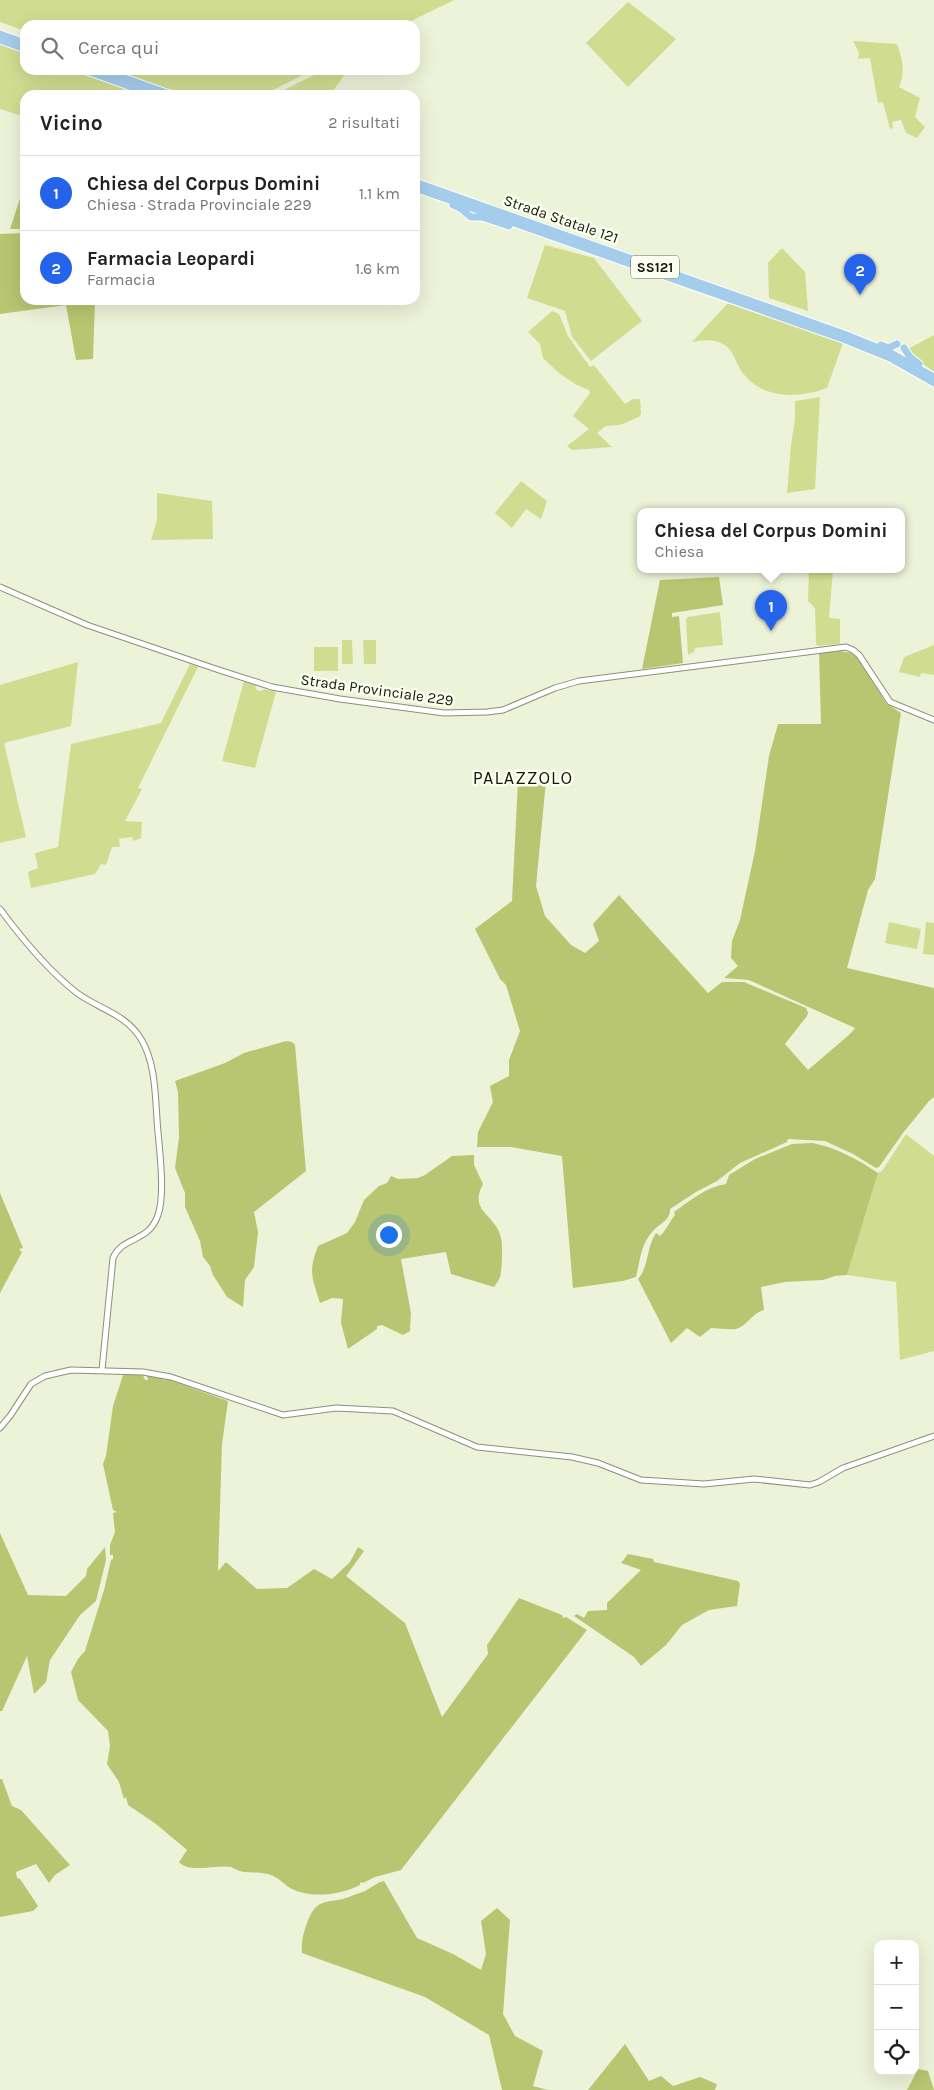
<!DOCTYPE html>
<html lang="it">
<meta charset="utf-8">
<style>
:root{--surface:#fff;--page:#f6f6f6;--text:#222;--muted:#767676;--line:#e0e0e0;--accent:#2563eb}
body{margin:0;font-family:Karla,sans-serif;background:var(--page);color:var(--text)}
.controls{position:absolute;right:15px;bottom:15px;display:grid;overflow:hidden;border-radius:10px;box-shadow:0 5px 20px #0002}
.controls button{width:45px;height:45px;display:grid;place-items:center;padding:0;border:0;border-bottom:1px solid var(--line);background:var(--surface);color:var(--text);font:25px sans-serif}
.you{position:absolute;left:388px;top:1234px;width:18px;height:18px;margin:-12px;border:4px solid #fff;border-radius:50%;background:#1a73e8;box-shadow:0 0 0 8px #1a73e833}
.badge{display:grid;place-items:center;width:32px;height:32px;border-radius:50%;background:var(--accent);color:#fff;font-size:16px;font-weight:700}
.pin{position:absolute;translate:-50% -41px;filter:drop-shadow(0 1px 2px #0008)}
.pin::after{content:'';position:absolute;top:26px;width:18px;height:15px;background:inherit;clip-path:polygon(0 0,100% 0,50% 100%)}
.popup{position:absolute;left:637px;top:508px;width:268px;height:65px;box-sizing:border-box;display:grid;place-content:center;border-radius:10px;background:var(--surface);filter:drop-shadow(0 1px 4px #0005);font-size:16px;white-space:nowrap;color:var(--muted)}
.popup b{font-size:19px;color:var(--text)}
.popup::after{content:'';position:absolute;left:50%;top:100%;margin-left:-10px;border:10px solid transparent;border-top-color:var(--surface)}
.list{margin:0;padding:0;list-style:none}
h2{display:flex;justify-content:space-between;align-items:center;height:65px;margin:0;padding:0 20px;font-size:21px}
h2 small{font-size:16px;font-weight:400;color:var(--muted)}
.list li{display:grid;grid-template-columns:32px 1fr auto;gap:15px;align-items:center;box-sizing:border-box;height:75px;padding:0 20px;border-top:1px solid var(--line)}
.list b{display:block;font-size:19px;white-space:nowrap}
.list p{margin:0;font-size:16px;white-space:nowrap;color:var(--muted)}
.list em{font-size:16px;font-style:normal;color:var(--muted)}
.icon{flex:none;width:28px;height:28px;fill:none;stroke:currentColor;stroke-width:2;stroke-linecap:round;stroke-linejoin:round}
.map{position:relative;flex:none;width:934px;height:2090px;overflow:hidden}
.search{position:absolute;background:var(--surface);box-shadow:0 5px 20px #0002;left:20px;top:20px;width:400px;height:55px;display:flex;align-items:center;gap:12px;box-sizing:border-box;padding:0 18px;border-radius:15px;color:var(--muted);font-size:19px}
.panel{position:absolute;background:var(--surface);box-shadow:0 5px 20px #0002;left:20px;top:90px;width:400px;height:215px;border-radius:15px}
.map>svg:first-child{display:block}
</style>
<div class="map">
<svg width="934" height="2090" viewBox="0 0 934 2090">
<rect width="100%" height="100%" fill="#edf3d8"/>
<g fill="#d0dd91">
<path d="M0 0H454L403 25H25V31L0 22Z"/>
<path d="M628 2 676 39 628 87 586 43Z"/>
<path d="M853 41 897 44C902 58 906 73 899 87L920 98 915 117 925 127 917 138 906 133 901 120 892 122 893 128 890 129 883 102 878 103 870 58 858 59 859 53Z"/>
<path d="M0 43 25 52V70H75L145 95H25V117L0 109Z"/>
<path d="M111 70H313L263 95H180Z"/>
<path d="M324 70H348L330 95H274Z"/>
<path d="M545 245 594 258 642 321 591 361 572 337 565 311 527 298Z"/>
<path d="M782 248 805 272 808 311 769 298 768 263Z"/>
<path d="M728 303 843 343 827 388C797 399 762 399 742 372 736 363 734 352 726 346 715 338 704 340 692 342Z"/>
<path d="M552 311 559 314 568 336 590 367 594 365 625 404 633 399H640L641 414 639 417 620 425 606 426 597 433 612 447 572 450 567 446 589 429 573 416 590 393 589 390 577 385 560 374 543 358 540 344 528 332Z"/>
<path d="M934 335V372L914 358 908 349Z"/>
<path d="M820 397 815 489 787 493 791 445 795 419V401Z"/>
<path d="M521 481 547 501 541 519 526 509 512 528 495 513Z"/>
<path d="M157 493 212 501 213 539 151 540 157 520Z"/>
<path d="M809 570H833L829 618 840 619V644L819 646 816 644 815 608 808 601Z"/>
<path d="M720 612 723 645 695 648 694 652 688 655 686 619 688 617Z"/>
<path d="M342 640H352L353 664H342Z"/>
<path d="M363 640H376V664H364Z"/>
<path d="M934 645V675L921 673 920 677 899 672 904 657Z"/>
<rect x="314" y="647" width="24" height="24"/>
<path d="M78 662 71 726 4 743 26 837 0 843V685Z"/>
<path d="M190 664 198 667 138 788 142 789 125 821 142 822 141 838 133 841 132 837 119 839 120 847H112L106 865 101 864 95 874 31 888 28 872 38 868 35 853 58 847 71 744 161 723Z"/>
<path d="M244 681 255 685 257 690 260 691 265 689 276 692 255 768 222 761Z"/>
<path d="M889 922 921 929 917 949 885 943Z"/>
<path d="M926 922 934 923V955L923 954Z"/>
<path d="M906 1134 934 1156V1351L900 1360 896 1282 847 1275 878 1173 882 1171Z"/>
</g>
<g fill="#b8c671">
<path d="M25 183V229H10Z"/>
<path d="M25 233V300H95L93 359 76 360 66 305 0 314V234Z"/>
<path d="M719 577 723 605 672 613V617L679 616 683 663 642 669 660 580Z"/>
<path d="M840 651 851 653 858 658 886 703 901 713 875 879 868 890 847 968 934 988V1097L929 1101 903 1133 879 1167 876 1168 853 1154 825 1141 788 1139 787 1142 740 1163 717 1181 696 1192 670 1209C671 1220 659 1224 653 1231 641 1243 640 1261 636 1277L623 1281 573 1288 562 1156 511 1147H477L478 1132 493 1102 490 1086 509 1076V1060L520 1031 506 985 500 979 475 929 512 901 518 781H546L536 886 545 916 571 945 585 953 599 941 593 924 619 895 708 993 722 982H744L806 1008 808 1013 807 1016 785 1044 808 1070 850 1034 855 1028 749 980 724 978 738 966 731 958 732 941 740 920 755 851 769 756 778 724H821L819 654 820 652Z"/>
<path d="M286 1041 292 1042 295 1045 306 1171 254 1212 258 1232 254 1267 245 1280 243 1307 227 1297 213 1275 210 1266 203 1257 200 1241 185 1207V1193L175 1168 179 1137 178 1092 175 1081 225 1063 244 1053Z"/>
<path d="M813 1143C837 1148 857 1159 878 1173L847 1275 835 1276 823 1280 785 1282 761 1287 764 1310C752 1313 747 1326 736 1329 729 1330 718 1328 711 1328L700 1337 687 1328 671 1343 638 1279C649 1267 646 1248 656 1233L660 1236C666 1231 669 1222 675 1215L674 1212C691 1200 706 1187 726 1184L729 1175 755 1159 792 1144Z"/>
<path d="M474 1155V1165L483 1184C468 1212 496 1214 501 1238 503 1245 502 1270 500 1277 499 1280 496 1284 494 1287L451 1274 446 1252 401 1259 411 1313 410 1331 403 1335 382 1325 377 1326V1329L348 1349 341 1323 343 1299 332 1298 320 1303C312 1277 308 1272 318 1246L347 1233 355 1222 364 1200 379 1186 387 1183 391 1176 398 1179 418 1178 425 1175 452 1156Z"/>
<path d="M0 1193 23 1248 19 1249 22 1252 0 1293Z"/>
<path d="M123 1375H143L145 1380H148L147 1376 163 1377V1380L167 1379 228 1401 222 1444 218 1571 226 1562 257 1589 287 1588 314 1569 332 1579 350 1562 358 1547 364 1551 346 1576 405 1623 442 1717 488 1654 487 1645 519 1598 562 1615 563 1618 566 1617 587 1630 401 1870 375 1877 363 1883 362 1882 360 1883V1885C341 1895 310 1899 290 1888 285 1885 281 1880 275 1877 267 1872 254 1873 245 1872 240 1872 236 1869 231 1867 216 1864 190 1874 179 1862L187 1850 156 1824 128 1805 126 1797 124 1799 119 1782 107 1764 110 1746 108 1731 78 1700 71 1672 78 1659 85 1651 104 1590 111 1560 113 1559V1555H110V1545L115 1532 113 1513 117 1512 113 1510 103 1464 106 1456 113 1406Z"/>
<path d="M0 1533 28 1595 66 1596 86 1576 87 1569 105 1547 106 1560 96 1601 80 1615 50 1660 46 1682 34 1694 27 1656 2 1711H0Z"/>
<path d="M628 1554 653 1559 654 1562 738 1581 740 1584 737 1606 709 1610 682 1625 666 1645 641 1666 634 1657 574 1616 577 1614 584 1618 588 1611 607 1610V1603L641 1570 621 1563Z"/>
<path d="M0 1779H2L12 1806 21 1810 70 1865 55 1875 49 1883 36 1864 16 1872 17 1878 20 1879 38 1906 33 1911 0 1917Z"/>
<path d="M384 1881 417 1938 453 1954 481 1970 486 1954 481 1921 497 1908 510 1920 503 2014 515 2036 543 2051 533 2086 548 2090H502L489 2035 425 1997 302 1953C301 1942 303 1934 307 1923 314 1905 319 1902 338 1900 345 1899 353 1895 360 1893 369 1890 375 1883 384 1881Z"/>
<path d="M625 2044 649 2081 661 2076 673 2086 700 2077 717 2084 715 2090H588Z"/>
<path d="M918 2069 928 2071 934 2090H907Z"/>
</g>
<g fill="none" stroke-linecap="round" stroke-linejoin="round">
<g stroke="#8b9078" stroke-width="7">
<g id="tertiary">
<path d="M0 587 87 625 216 669 272 687 340 699 444 713 487 712 503 710 555 688 579 681 846 647 853 650 859 655 890 702 934 720"/>
<path d="M0 909C20 936 50 972 77 993 99 1009 126 1014 141 1039 157 1065 155 1102 158 1132 160 1154 165 1195 158 1215 148 1244 123 1235 113 1258L102 1370"/>
<path d="M0 1428 10 1416 31 1384 45 1376 71 1370 143 1372 171 1377 283 1415 336 1408 393 1411 477 1447 572 1457 598 1463 641 1480 704 1484 754 1479 810 1485 819 1482 843 1468 934 1436"/>
</g>
</g>
<g stroke="#fff" stroke-width="9">
<g id="primary">
<path d="M0 34 25 43"/>
<path d="M0 40 25 49"/>
<path d="M84 70 154 95"/>
<path d="M102 70 172 95"/>
<path d="M415 182 844 334 891 353 934 377"/>
<path d="M415 188 843 339 890 358 934 383"/>
<path d="M453 205 460 208 471 217H482L509 226"/>
<path d="M881 345 888 348 897 344"/>
<path d="M904 348 910 357 919 364"/>
</g>
</g>
<use href="#tertiary" stroke="#fff" stroke-width="5"/>
<use href="#primary" stroke="#a4cdec" stroke-width="7"/>
</g>
<g text-anchor="middle" stroke-width="5" stroke-linejoin="round" paint-order="stroke">
<rect fill="#fbffef" stroke="#5b5d52" stroke-width="1" x="631" y="255.5" width="48" height="23" rx="4"/>
<g font-size="14" font-weight="bold" fill="#16170e">
<text x="655" y="272">SS121</text>
</g>
<g font-size="15" fill="#16170e" stroke="#fbffef">
<text transform="translate(561 219) rotate(19)" y="5">Strada Statale 121</text>
<text transform="translate(377 690) rotate(8)" y="5">Strada Provinciale 229</text>
</g>
<g font-size="18" letter-spacing="1" fill="#16170e" stroke="#fbffef">
<text x="523" y="784">PALAZZOLO</text>
</g>
</g>
</svg>
<div class="controls">
<button>+</button>
<button>−</button>
<button><svg class="icon" aria-label="locate" viewBox="0 0 24 24"><circle cx="12" cy="12" r="6"/><path d="M12 2v4M12 18v4M2 12h4M18 12h4"/></svg></button>
</div>
<div class="you"></div>
<div class="pin badge" style="left:771px;top:631px">1</div>
<div class="popup"><b>Chiesa del Corpus Domini</b>Chiesa</div>
<div class="pin badge" style="left:860px;top:295px">2</div>
<div class="search"><svg class="icon" aria-label="search" viewBox="0 0 24 24"><circle cx="10" cy="10" r="6"/><path d="M15 15l6 6"/></svg>Cerca qui</div>
<section class="panel">
<h2>Vicino<small>2 risultati</small></h2>
<ul class="list">
<li><span class="badge">1</span><div><b>Chiesa del Corpus Domini</b><p>Chiesa · Strada Provinciale 229</p></div><em>1.1 km</em></li>
<li><span class="badge">2</span><div><b>Farmacia Leopardi</b><p>Farmacia</p></div><em>1.6 km</em></li>
</ul>
</section>
</div>
